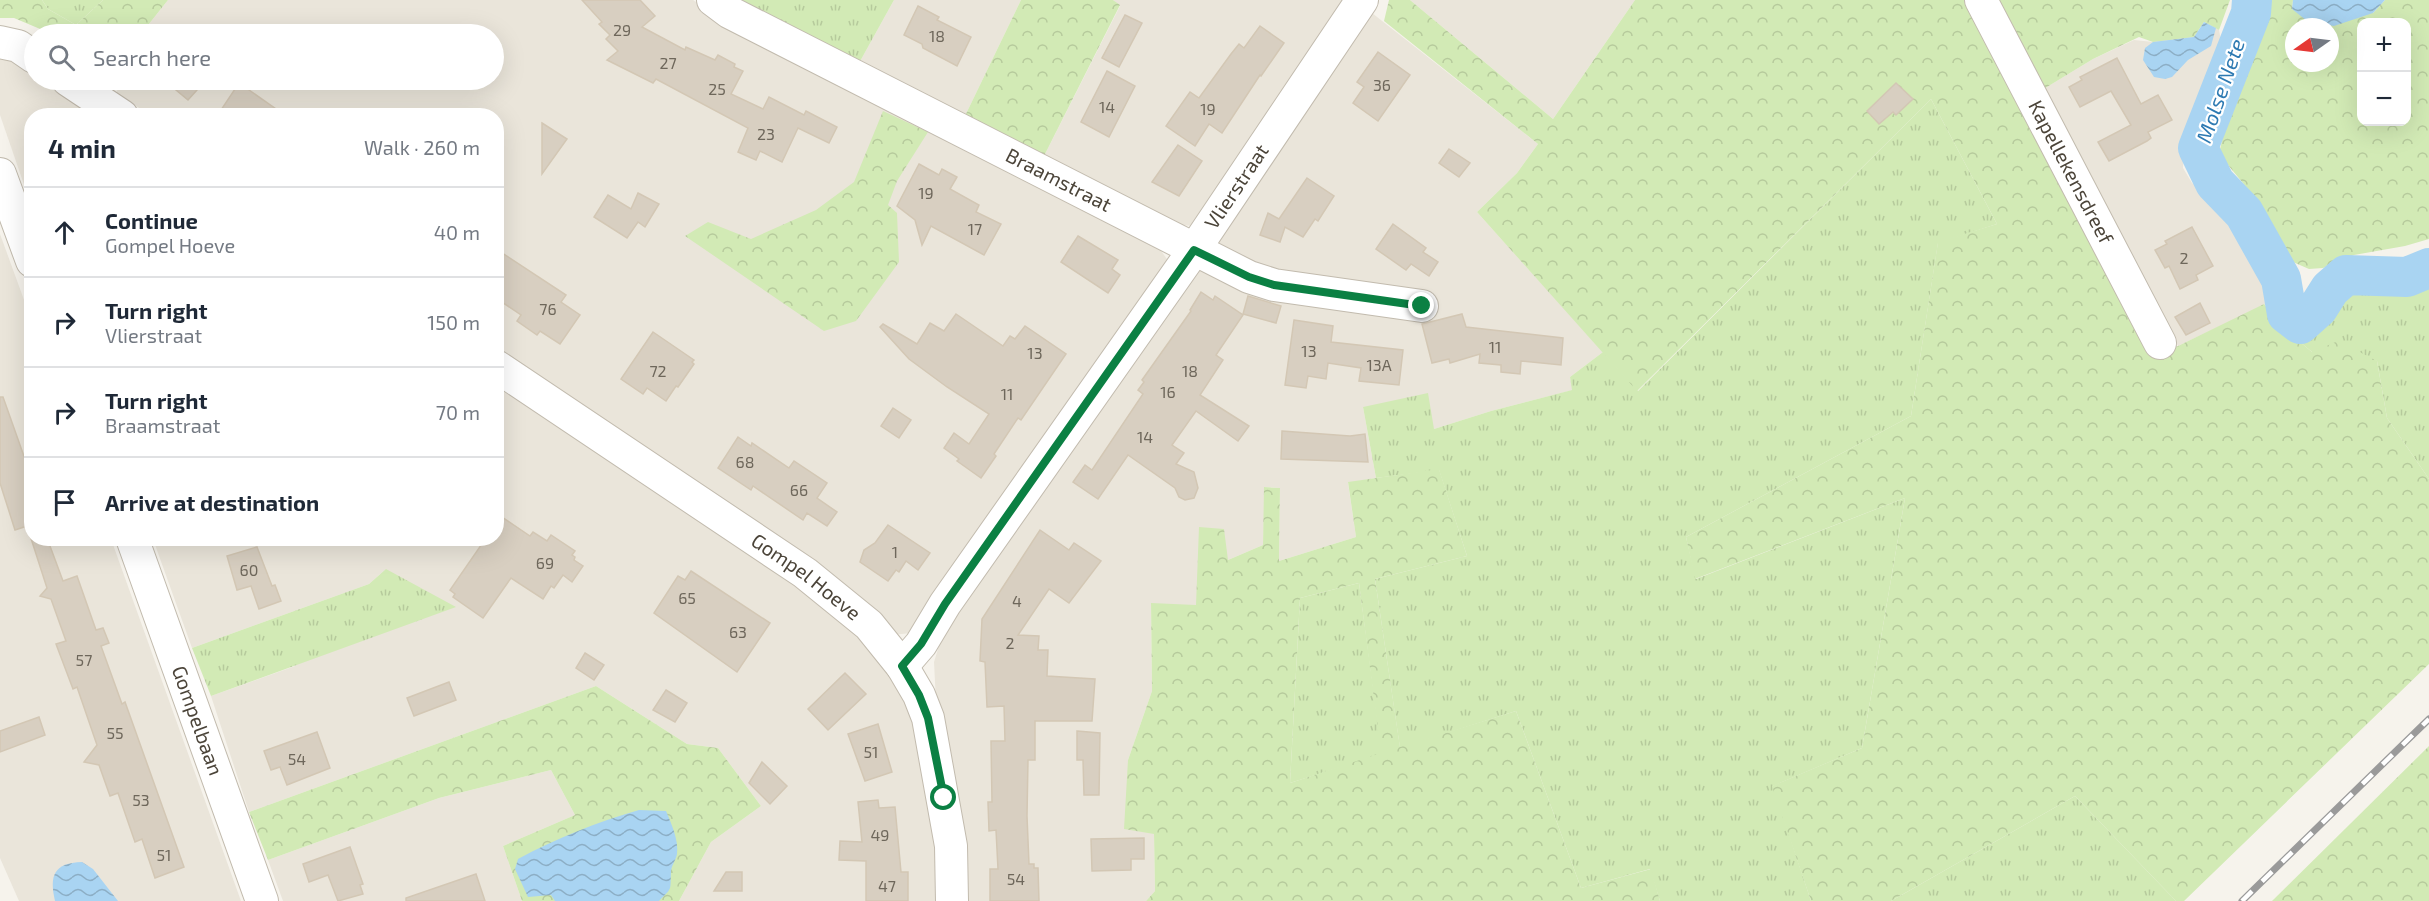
<!DOCTYPE html>
<meta charset="utf-8">
<style>
:root{--surface:#fff;--page:#f2f2f3;--text:#1f2937;--muted:#747a83;--line:#e0e1e3}
body{margin:0;font-family:"Exo 2",sans-serif;background:var(--page);color:var(--text)}
.controls{position:absolute;right:18px;top:18px;display:grid;overflow:hidden;border-radius:12px;box-shadow:0 6px 24px #0002}
.controls button{width:54px;height:54px;display:grid;place-items:center;padding:0;border:0;border-bottom:2px solid var(--line);background:var(--surface);color:var(--text);font:30px sans-serif}
.compass{position:absolute;left:2285px;top:18px;width:54px;height:54px;border-radius:50%;background:var(--surface);box-shadow:0 6px 24px #0002;rotate:256deg}
.stop{position:absolute;width:18px;height:18px;margin:-14px;border:4px solid #0b8043;border-radius:50%;background:#fff}
.stop.end{background:#0b8043;border-color:#fff;box-shadow:0 2px 6px #0008}
.list{margin:0;padding:0;list-style:none}
h2{display:flex;justify-content:space-between;align-items:center;height:78px;margin:0;padding:0 24px;font-size:26px}
h2 small{font-size:20px;font-weight:400;color:var(--muted)}
.list li{display:grid;grid-template-columns:39px 1fr auto;gap:18px;align-items:center;box-sizing:border-box;height:90px;padding:0 24px;border-top:2px solid var(--line)}
.list b{display:block;font-size:22px;white-space:nowrap}
.list p{margin:0;font-size:20px;white-space:nowrap;color:var(--muted)}
.list em{font-size:20px;font-style:normal;color:var(--muted)}
.icon{flex:none;width:33px;height:33px;fill:none;stroke:currentColor;stroke-width:2;stroke-linecap:round;stroke-linejoin:round}
.map{position:relative;flex:none;width:2429px;height:901px;overflow:hidden}
.search{position:absolute;background:var(--surface);box-shadow:0 6px 24px #0002;left:24px;top:24px;width:480px;height:66px;display:flex;align-items:center;gap:15px;box-sizing:border-box;padding:0 21px;border-radius:33px;color:var(--muted);font-size:22px}
.panel{position:absolute;background:var(--surface);box-shadow:0 6px 24px #0002;left:24px;top:108px;width:480px;height:438px;border-radius:24px}
.map>svg:first-child{display:block}
</style>
<div class="map">
<svg width="2429" height="901" viewBox="0 0 2429 901">
<defs>
<pattern id="grass-tufts" width="24" height="20" patternUnits="userSpaceOnUse" patternTransform="scale(1.5)"><rect width="24" height="20" fill="#d2eab5"/><path d="M3 7l-1-3M5 7V3M7 7l1-3M15 17l-1-3M17 17v-4M19 17l1-3" fill="none" stroke="#b6ca9c"/></pattern>
<pattern id="forest-crowns" width="20" height="18" patternUnits="userSpaceOnUse" patternTransform="scale(1.5)"><rect width="20" height="18" fill="#d2eab5"/><path d="M2 6a3 3 0 1 1 6 0M12 15a3 3 0 1 1 6 0" fill="none" stroke="#b6ca9c"/></pattern>
<pattern id="water-waves" width="16" height="10" patternUnits="userSpaceOnUse" patternTransform="scale(1.5)"><rect width="16" height="10" fill="#a9d4f2"/><path d="M0 5q4-4 8 0t8 0" fill="none" stroke="#8caec5"/></pattern>
</defs>
<rect width="100%" height="100%" fill="#f6f3ec"/>
<g fill="#eae5da">
<path d="M168 0H693L745 34 1157 245 1169 262 911 633 892 635 812 562 497 350 496 116 150 115 116 93 122 80H494V34H141Z"/>
<path d="M894 0H1021L963 120 858 65Z"/>
<path d="M1113 0H1349L1193 226 1167 224 1042 160 1120 6Z"/>
<path d="M1410 0H1635L1553 119Z"/>
<path d="M1372 13 1538 144 1517 173 1477 212 1603 352 1570 377 1573 390 1491 411 1434 429 1363 407 1376 478 1348 483 1356 537 1279 561 1280 488 1265 487 1263 545 1228 560 1196 606 1151 604 1152 691 1128 760 1154 834 1155 891 1146 901H963L936 702 934 662 945 626 1362 21Z"/>
<path d="M2216 28 2219 30 2223 51 2184 144 2183 168 2192 183 2221 204 2262 258 2273 301 2178 346 2042 90 2093 59 2134 40 2153 42Z"/>
<path d="M9 54 34 71V80H47L100 115 32 116 31 205 0 115V57Z"/>
<path d="M0 234 31 319 32 538 111 539 241 901H19L0 858Z"/>
<path d="M497 383 798 583 857 633 899 683 928 763 942 901H679L711 842 761 806 718 748 687 744 596 686 249 812 211 696 295 666 386 569 369 584 192 648 153 539 496 538Z"/>
<path d="M551 770 575 815 503 846 522 901H283L268 860 439 798Z"/>
</g>
<g fill="url(#grass-tufts)">
<path d="M42 0H103L76 25 48 9Z"/>
<path d="M730 0H894L858 65Z"/>
<path d="M1931 99 1997 224 1938 243 1911 416 1686 537 1696 579 1905 498 1862 748 1773 786 1811 901H1660L1650 869 1581 888 1516 711 1400 748 1375 579 1467 556 1439 470 1376 478 1363 407 1428 393 1434 429 1491 411 1572 390 1570 377 1603 352 1638 391Z"/>
<path d="M2429 280V479L2387 418 2377 361 2312 352 2282 327 2290 321 2303 331 2325 316 2342 292 2354 285 2375 286 2392 290 2415 287Z"/>
<path d="M386 569 456 607 211 696 192 648 369 584Z"/>
<path d="M1359 583 1382 754 1290 783 1300 598Z"/>
<path d="M2075 796 2176 901H1891Z"/>
</g>
<g fill="url(#forest-crowns)" fill-rule="evenodd">
<path d="M0 0H42L48 9 76 25 103 0H168L141 34H52L14 18H0Z"/>
<path d="M1021 0H1113L1120 5 1042 160 963 120Z"/>
<path d="M1389 0H1410L1553 119 1635 0H1965L2100 259 2151 350 2178 346 2264 304 2282 327 2312 352 2338 341 2377 361 2387 418 2429 479V664L2184 901H2176L2075 796 1891 901H1811L1772 786 1862 748 1905 498 1695 579 1686 537 1911 416 1938 242 1997 224 1931 99 1637 391 1477 212 1517 173 1538 144 1384 21Z"/>
<path d="M1993 0H2230L2219 30 2204 22 2194 37 2153 42 2139 37 2093 59 2042 90Z"/>
<path d="M2271 0H2293L2292 9 2373 13 2385 0H2429V239L2405 246 2354 255 2323 268 2309 269 2293 262 2256 199 2219 154 2223 136ZM2362 22H2406V122H2362ZM2294 27H2330V63H2294Z"/>
<path d="M883 111 928 132 897 181 888 205 897 213 899 262 856 321 824 331 685 236 708 222 751 239 816 210 854 182Z"/>
<path d="M1439 469 1467 556 1375 579 1400 747 1516 711 1581 888 1651 869 1660 901H1146L1155 891 1154 834 1124 829 1128 760 1152 691 1151 603 1196 605 1199 527 1224 529 1228 560 1263 545 1264 487 1280 488 1279 561 1356 537 1348 482ZM1359 583 1381 753 1290 783 1300 598Z"/>
<path d="M596 686 687 744 718 748 761 806 711 842 679 901H522L503 846 575 815 551 770 439 798 268 860 249 812Z"/>
<path d="M2429 746V901H2272Z"/>
</g>
<g fill="url(#water-waves)">
<path d="M2293 0H2385L2373 13 2334 26 2307 21 2292 9Z"/>
<path d="M2204 22 2216 28 2211 46 2188 60 2172 77 2165 79 2154 77 2143 60 2145 48 2153 42 2194 37Z"/>
<path d="M639 810 666 811C671 823 679 840 677 854 676 860 671 866 671 872 670 891 673 887 659 901H555L551 895 528 897 515 869 518 859C557 838 597 822 639 810Z"/>
<path d="M82 862 93 869 118 901H55C49 875 54 863 82 862Z"/>
</g>
<g fill="none" stroke-linecap="round" stroke-linejoin="round">
<path stroke="#a9d4f2" stroke-width="40" d="M2252 0 2251 13 2198 148 2215 183 2244 213 2281 279 2287 314 2300 324 2318 308 2330 289 2346 275 2407 277 2429 268"/>
</g>
<g fill="#d8cfc1" stroke="#d3c7b4" stroke-width="1.5">
<path d="M582 0H640L655 16 642 27 685 50 686 47 715 60 718 55 735 64 734 67 743 71 731 94 763 109 769 97 804 115 806 111 837 127 829 143 798 128 782 162 760 151 756 160 738 152 748 128 656 79 653 83 607 60 618 51 606 39 610 35 599 24 602 22Z"/>
<path d="M918 6 939 17 937 20 971 37 957 66 923 48 922 44 904 35Z"/>
<path d="M1125 15 1142 23 1119 67 1102 58Z"/>
<path d="M1260 26 1284 43 1261 76 1260 75 1222 133 1209 124 1195 146 1166 126 1190 92 1199 98 1231 54 1239 44 1244 48Z"/>
<path d="M1378 52 1410 75 1378 121 1353 103 1364 87 1357 82Z"/>
<path d="M2117 58 2141 104 2158 95 2172 120 2148 132 2151 138 2147 141 2109 161 2098 142 2131 125 2111 91 2080 107 2069 87 2082 80 2080 77Z"/>
<path d="M1107 71 1135 86 1109 137 1081 122Z"/>
<path d="M164 80H206L188 100Z"/>
<path d="M239 83 286 116H217Z"/>
<path d="M1896 83 1913 99 1896 115 1893 112 1879 124 1867 111Z"/>
<path d="M542 123 567 139 542 174Z"/>
<path d="M1178 145 1202 161 1179 196 1152 182Z"/>
<path d="M1449 149 1470 163 1459 177 1439 163Z"/>
<path d="M919 164 939 175 942 169 957 177 950 189 979 205 976 212 1001 224 984 255 931 226 922 245 915 220 897 206Z"/>
<path d="M1307 178 1334 196 1318 221 1315 219 1303 237 1285 227 1280 242 1260 235 1268 213 1279 219Z"/>
<path d="M638 193 659 204 645 227 638 222 627 238 594 217 608 195 631 209Z"/>
<path d="M1393 224 1426 248 1423 252 1438 262 1429 276 1411 264 1406 270 1376 249Z"/>
<path d="M2192 227 2213 266 2196 275 2198 280 2180 289 2169 266 2165 268 2155 250 2167 244 2165 241Z"/>
<path d="M1078 236 1118 260 1112 269 1120 275 1108 293 1061 262Z"/>
<path d="M496 249 566 295 561 302 580 315 560 344 540 331 537 335 517 321 521 315 496 298Z"/>
<path d="M1201 292 1213 300 1215 296 1243 315 1216 355 1223 360 1200 395 1249 426 1238 441 1196 411 1172 445 1184 453 1176 464 1194 472 1198 488 1194 498 1185 500 1179 497 1175 488 1128 455 1098 499 1073 482 1085 465 1092 470 1143 394 1138 390 1144 382 1142 380 1191 311 1190 310Z"/>
<path d="M1248 296 1281 306 1276 323 1243 314Z"/>
<path d="M2200 303 2210 323 2186 335 2175 317Z"/>
<path d="M956 314 1003 346 1010 336 1015 339 1025 326 1066 354 1021 420 1018 418 994 454 996 456 981 478 957 461 959 459 944 448 954 433 969 444 989 414 947 387 909 359 880 327 883 324 917 344 930 323 944 331Z"/>
<path d="M1462 314 1466 327 1563 338 1561 365 1521 361 1520 374 1501 372V365L1479 363 1480 354 1450 363 1449 359 1432 363 1422 324Z"/>
<path d="M1294 320 1333 326 1331 342 1403 350 1399 385 1359 381 1361 368 1328 363 1326 379 1308 376 1306 388 1285 385Z"/>
<path d="M653 332 694 360 692 362 694 364 678 387 676 386 666 401 647 388 643 394 621 379Z"/>
<path d="M0 397H3L32 479V538H47L63 581 77 576 96 630 103 628 109 643 101 646 122 704 125 702 184 867 155 878 142 839 135 842 118 793 110 796 99 765 84 762 97 745 77 687 73 689 56 644 66 641 51 599 40 596 47 588 27 526 15 530 0 483Z"/>
<path d="M893 408 911 420 899 438 881 426Z"/>
<path d="M1282 431 1350 436 1365 434 1368 462 1281 459Z"/>
<path d="M738 437 751 446 752 443 789 468 794 461 827 483 817 498 837 512 827 526 807 513 803 520 753 486 751 490 718 468Z"/>
<path d="M496 513 530 536 533 532 547 541 551 535 575 551 572 555 575 557 574 560 583 566 572 582 563 575 554 588 551 586 543 599 511 578 483 618 453 597 455 594 450 590 486 538H496Z"/>
<path d="M888 525 930 553 918 570 906 561 899 572 896 570 888 581 860 562 864 550 875 543Z"/>
<path d="M1040 530 1069 550 1074 543 1101 561 1069 603 1049 589 1018 635 1039 636 1038 650H1048L1047 676 1095 679 1092 721H1035V760H1028L1027 816 1029 864H1034V868H1038L1039 901H990V869H998L996 830 989 831 988 802H992L991 741H1005L1004 706 987 707 985 662 980 661 982 619Z"/>
<path d="M257 547 272 586 275 585 281 601 259 609 251 586 237 590 227 556Z"/>
<path d="M691 571 770 623 737 672 654 613 678 576 685 580Z"/>
<path d="M585 653 604 665 594 680 576 668Z"/>
<path d="M845 673 866 694 828 730 808 709Z"/>
<path d="M449 682 456 700 414 716 407 698Z"/>
<path d="M666 690 687 703 675 722 653 710Z"/>
<path d="M39 717 45 735 0 752V731Z"/>
<path d="M878 724 892 772 865 781 848 734Z"/>
<path d="M1077 731 1100 733 1099 795H1084L1083 760H1077Z"/>
<path d="M317 732 330 768 287 785 280 767 271 770 264 751Z"/>
<path d="M762 762 787 786 770 804 749 783Z"/>
<path d="M878 800 879 808 895 807 901 872H908V901H866V861L839 860 840 841 862 842 858 802Z"/>
<path d="M1144 838V859H1131V870L1092 871 1091 839Z"/>
<path d="M350 847 363 884 360 885 363 894 338 901 328 875 309 882 303 864Z"/>
<path d="M726 872H742V891H714Z"/>
<path d="M476 874 485 901H406V898Z"/>
</g>
<g fill="none" stroke-linecap="round" stroke-linejoin="round">
<g stroke="#c2bbae" stroke-width="34">
<g id="minor">
<path id="s1" d="M713 0 729 12 1249 277 1274 285 1422 306"/>
<path id="s2" d="M1981 0 2160 343"/>
<path d="M0 42 18 46 34 57"/>
<path d="M68 80 122 116"/>
<path d="M0 174 32 261"/>
<path id="s3" d="M496 366 805 573 869 625 902 666 919 695 928 718 951 846 952 901"/>
<path id="s4" d="M132 538 262 901"/>
<path id="s5" d="M902 666 921 644 945 604 1194 250 1362 0"/>
</g>
</g>
<use href="#minor" stroke="#fff" stroke-width="32"/>
<g stroke="#9a9a9a" stroke-width="7">
<path id="rail" d="M2242 901 2429 719"/>
</g>
<use href="#rail" stroke="#fff" stroke-width="4.5" stroke-dasharray="14" stroke-linecap="butt"/>
</g>
<g fill="none" stroke-linecap="round" stroke-linejoin="round">
<path stroke="#0b8043" stroke-width="8" d="M944 798 928 718 919 695 902 666 921 644 945 604 1194 250 1249 277 1274 285 1422 306"/>
</g>
<g text-anchor="middle" stroke-width="4.5" stroke-linejoin="round" paint-order="stroke">
<g font-size="16" fill="#6e675b">
<text x="622" y="36">29</text>
<text x="937" y="42">18</text>
<text x="668" y="69">27</text>
<text x="1382" y="91">36</text>
<text x="717" y="95">25</text>
<text x="1107" y="113">14</text>
<text x="1208" y="115">19</text>
<text x="766" y="140">23</text>
<text x="926" y="199">19</text>
<text x="975" y="235">17</text>
<text x="2184" y="264">2</text>
<text x="548" y="315">76</text>
<text x="1495" y="353">11</text>
<text x="1309" y="357">13</text>
<text x="1035" y="359">13</text>
<text x="1379" y="371">13A</text>
<text x="658" y="377">72</text>
<text x="1190" y="377">18</text>
<text x="1168" y="398">16</text>
<text x="1007" y="400">11</text>
<text x="1145" y="443">14</text>
<text x="745" y="468">68</text>
<text x="799" y="496">66</text>
<text x="895" y="558">1</text>
<text x="545" y="569">69</text>
<text x="249" y="576">60</text>
<text x="687" y="604">65</text>
<text x="1017" y="607">4</text>
<text x="738" y="638">63</text>
<text x="1010" y="649">2</text>
<text x="84" y="666">57</text>
<text x="115" y="739">55</text>
<text x="871" y="758">51</text>
<text x="297" y="765">54</text>
<text x="141" y="806">53</text>
<text x="880" y="841">49</text>
<text x="164" y="861">51</text>
<text x="1016" y="885">54</text>
<text x="887" y="892">47</text>
</g>
<g font-size="20" fill="#4b4439" stroke="#fff">
<text dy="7" stroke="none"><textPath href="#s2" startOffset="194">Kapellekensdreef</textPath></text>
<text dy="7" stroke="none"><textPath href="#s1" startOffset="390">Braamstraat</textPath></text>
<text dy="7" stroke="none"><textPath href="#s5" startOffset="585">Vlierstraat</textPath></text>
<text dy="7" stroke="none"><textPath href="#s3" startOffset="375">Gompel Hoeve</textPath></text>
<text dy="7" stroke="none"><textPath href="#s4" startOffset="194">Gompelbaan</textPath></text>
</g>
<g font-size="21" font-style="italic" fill="#2e7ab2" stroke="#fff">
<text transform="translate(2221 91) rotate(-71)" y="7">Molse Nete</text>
</g>
</g>
</svg>
<div class="controls">
<button>+</button>
<button>−</button>
</div>
<svg class="compass" viewBox="-18 -18 36 36"><path d="M0-13l5 13h-10z" fill="#e53935"/><path d="M0 13l5-13h-10z" fill="#747a83"/></svg>
<div class="stop" style="left:944px;top:798px"></div>
<div class="stop end" style="left:1422px;top:306px"></div>
<div class="search"><svg class="icon" aria-label="search" viewBox="0 0 24 24"><circle cx="10" cy="10" r="6"/><path d="M15 15l6 6"/></svg>Search here</div>
<section class="panel">
<h2>4 min<small>Walk · 260 m</small></h2>
<ul class="list">
<li><svg class="icon" aria-label="ahead" viewBox="0 0 24 24"><path d="M12 20V5M6 11l6-6 6 6"/></svg><div><b>Continue</b><p>Gompel Hoeve</p></div><em>40 m</em></li>
<li><svg class="icon" aria-label="right" viewBox="0 0 24 24"><path d="M7 20v-9h11M14 6l5 5-5 5"/></svg><div><b>Turn right</b><p>Vlierstraat</p></div><em>150 m</em></li>
<li><svg class="icon" aria-label="right" viewBox="0 0 24 24"><path d="M7 20v-9h11M14 6l5 5-5 5"/></svg><div><b>Turn right</b><p>Braamstraat</p></div><em>70 m</em></li>
<li><svg class="icon" aria-label="arrive" viewBox="0 0 24 24"><path d="M6 21V4h12l-3 4 3 4H6"/></svg><div><b>Arrive at destination</b></div></li>
</ul>
</section>
</div>
